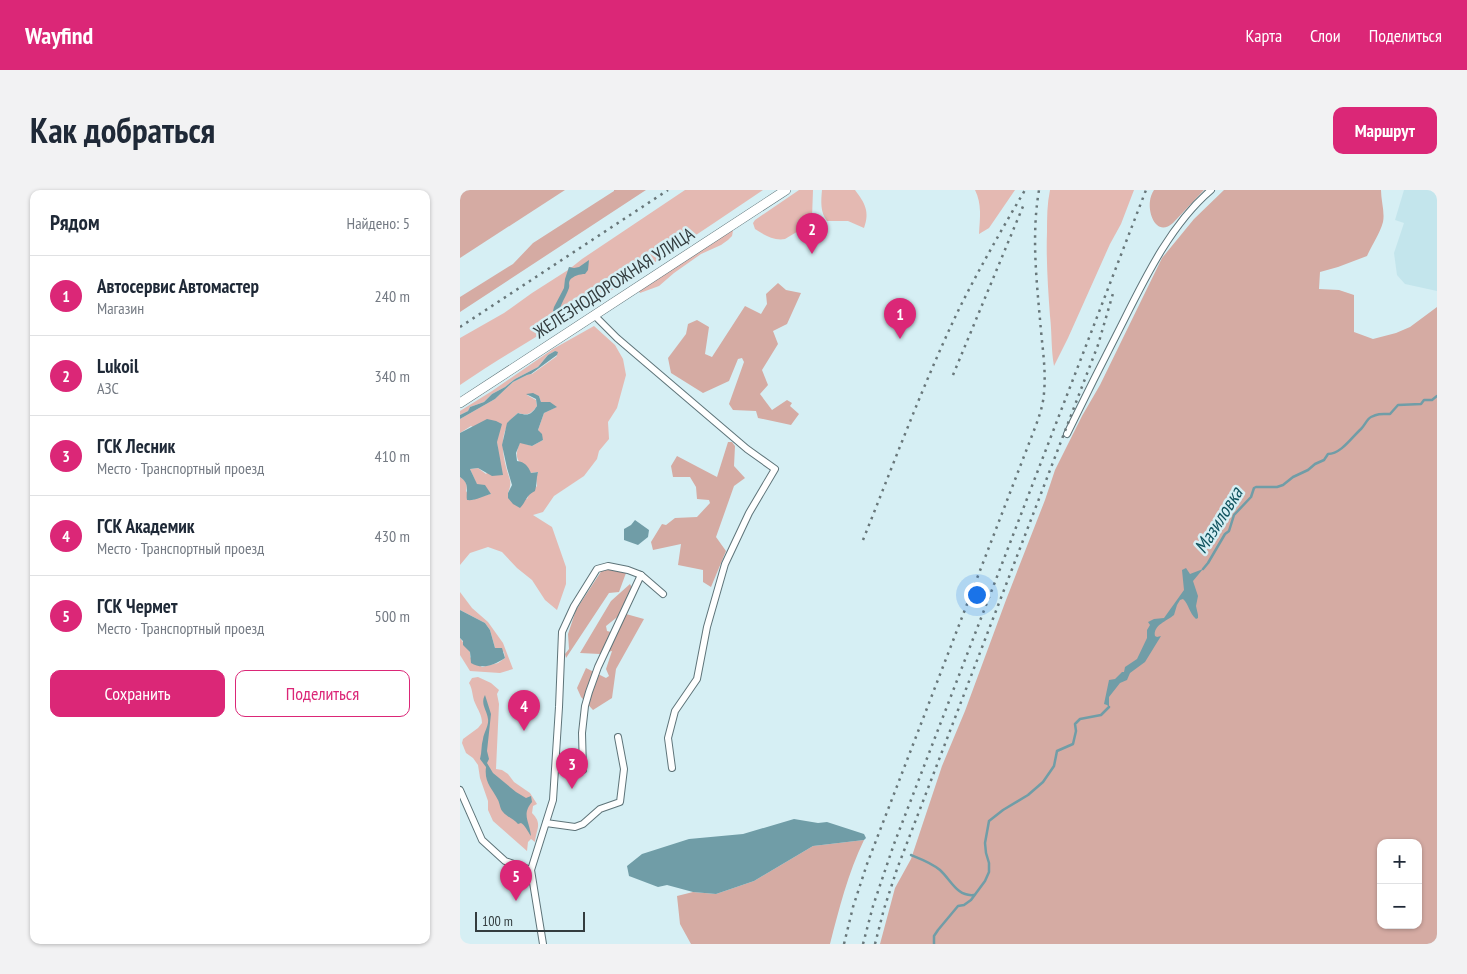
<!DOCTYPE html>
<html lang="ru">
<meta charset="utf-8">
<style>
:root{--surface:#fff;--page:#f2f2f3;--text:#1f2937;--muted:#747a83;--line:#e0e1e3;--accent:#db2777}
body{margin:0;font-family:"PT Sans Narrow",sans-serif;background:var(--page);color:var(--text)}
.controls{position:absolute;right:15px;bottom:15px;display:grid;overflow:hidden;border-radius:10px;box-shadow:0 1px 4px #0004}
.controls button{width:45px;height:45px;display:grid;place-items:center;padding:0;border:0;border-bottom:1px solid var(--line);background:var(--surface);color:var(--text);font:25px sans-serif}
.scale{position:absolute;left:15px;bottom:12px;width:110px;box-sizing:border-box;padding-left:5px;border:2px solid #333c3e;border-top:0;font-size:14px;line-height:18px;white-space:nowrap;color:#333c3e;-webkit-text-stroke:4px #d6eff4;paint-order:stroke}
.you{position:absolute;left:516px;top:404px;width:18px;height:18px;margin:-12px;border:4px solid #fff;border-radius:50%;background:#1a73e8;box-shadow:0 0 0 8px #1a73e833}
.badge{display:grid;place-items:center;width:32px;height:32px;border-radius:50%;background:var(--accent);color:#fff;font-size:16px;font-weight:700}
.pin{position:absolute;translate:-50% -41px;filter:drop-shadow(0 1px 2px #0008)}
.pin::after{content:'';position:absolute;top:26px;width:18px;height:15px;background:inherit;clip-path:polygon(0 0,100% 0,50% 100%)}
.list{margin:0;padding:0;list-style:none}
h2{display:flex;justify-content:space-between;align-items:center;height:65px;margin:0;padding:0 20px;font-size:21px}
h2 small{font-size:16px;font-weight:400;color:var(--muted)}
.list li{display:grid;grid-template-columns:32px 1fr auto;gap:15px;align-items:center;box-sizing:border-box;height:80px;padding:0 20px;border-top:1px solid var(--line)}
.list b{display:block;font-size:19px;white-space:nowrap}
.list p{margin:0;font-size:16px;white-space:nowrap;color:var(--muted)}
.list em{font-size:16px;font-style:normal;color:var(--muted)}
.actions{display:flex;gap:10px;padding:15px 20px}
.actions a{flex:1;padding:11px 0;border:1px solid var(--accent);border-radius:10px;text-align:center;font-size:18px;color:var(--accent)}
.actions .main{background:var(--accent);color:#fff}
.map{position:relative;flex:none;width:977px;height:754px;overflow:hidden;border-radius:10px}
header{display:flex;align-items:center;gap:30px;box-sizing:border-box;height:70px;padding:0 25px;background:var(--accent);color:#fff}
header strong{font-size:24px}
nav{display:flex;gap:28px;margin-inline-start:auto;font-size:18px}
.intro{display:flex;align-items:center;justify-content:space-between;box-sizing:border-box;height:120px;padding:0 30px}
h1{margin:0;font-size:35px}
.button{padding:12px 22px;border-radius:10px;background:var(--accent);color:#fff;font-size:18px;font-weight:700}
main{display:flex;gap:30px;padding:0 30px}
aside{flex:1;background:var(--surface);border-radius:10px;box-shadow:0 1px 4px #0004}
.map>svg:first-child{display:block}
</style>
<header>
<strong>Wayfind</strong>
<nav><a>Карта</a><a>Слои</a><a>Поделиться</a></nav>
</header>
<div class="intro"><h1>Как добраться</h1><a class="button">Маршрут</a></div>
<main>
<aside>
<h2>Рядом<small>Найдено: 5</small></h2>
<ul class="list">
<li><span class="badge">1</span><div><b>Автосервис Автомастер</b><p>Магазин</p></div><em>240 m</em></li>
<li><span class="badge">2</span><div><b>Lukoil</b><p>АЗС</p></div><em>340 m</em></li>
<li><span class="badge">3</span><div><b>ГСК Лесник</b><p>Место · Транспортный проезд</p></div><em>410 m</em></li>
<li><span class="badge">4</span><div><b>ГСК Академик</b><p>Место · Транспортный проезд</p></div><em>430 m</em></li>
<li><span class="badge">5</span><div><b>ГСК Чермет</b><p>Место · Транспортный проезд</p></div><em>500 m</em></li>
</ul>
<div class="actions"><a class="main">Сохранить</a><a>Поделиться</a></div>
</aside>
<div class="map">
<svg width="977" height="754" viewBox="0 0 977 754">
<rect width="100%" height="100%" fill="#d6eff4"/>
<path fill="#c3e5ec" d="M944 0H977V101L945 94 937 85 934 63 944 33 935 30Z"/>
<g fill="#e4b9b2" fill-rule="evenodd">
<path d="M225 0H303C248 37 192 75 135 111 90 139 44 165 0 195V148L44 123 72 103 108 80 109 77H112L122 69Z"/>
<path d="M339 0H353L352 28 350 34 325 49C314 51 304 45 295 39L293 33 295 30Z"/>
<path d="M362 0H395C405 13 410 22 404 38L388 31H367C360 22 361 11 362 0Z"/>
<path d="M515 0H555L529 38 519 44C520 28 522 14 515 0Z"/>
<path d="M590 0H674L661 34 650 54 608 148 594 176C591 159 592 143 590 126 588 98 586 70 587 42 587 28 587 14 590 0Z"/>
<path d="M270 41H273L272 46 268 50 261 55 241 64 214 83 199 96 180 103 178 100Z"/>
<path d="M134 136 155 155 163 169 166 185 157 218 148 232 149 249 139 261 137 269 124 286 94 306 83 322 73 325 92 337 106 377V394L97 420 85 410 72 390 57 378 42 362 28 357 10 363 0 375V287C6 291 8 294 6 301L12 310 22 306 31 304 17 295 10 279 18 278 26 284 39 268 37 252 11 236 0 243V229L35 209 53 192 67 185 72 184 97 166 95 161 88 165 78 177 55 189 45 197 32 204 24 212 10 217 8 221 0 225V221L32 201 93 159ZM67 205 79 206 81 212 96 217 84 223 78 240 83 250 72 256 60 252C53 270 58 271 71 283L78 282 76 288 77 296 69 304 67 309 48 303C53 291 49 289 46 277 41 256 40 238 58 223 68 226 71 224 77 216L76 210Z"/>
<path d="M0 402 12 418 28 432 43 453 53 479 40 483 10 481 0 465V448L10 462V467L22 477 38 473 45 468 44 462 35 458 30 440 25 433 0 420Z"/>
<path d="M18 487 31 493 39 500 37 504 39 514 36 579 42 580 48 584 54 592 70 603 77 614 73 616 72 623C83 634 76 639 75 652L71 649 68 652 67 661 33 631 28 620V611L20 588 18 575 13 568 6 563 2 553 3 549 18 538 22 533C22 525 18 520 15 513 12 506 13 500 9 493L12 488Z"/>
</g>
<g fill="#d5aba3" fill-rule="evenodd">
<path d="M0 0H105L0 68Z"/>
<path d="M154 0H186L0 122V107L53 74 73 53 154 1Z"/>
<path d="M694 0H744L713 33C697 47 688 25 690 11 690 8 692 3 694 0Z"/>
<path d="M764 0H921C921 11 925 22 923 32 920 43 912 55 907 66L878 77 860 82 859 99 879 100 894 105V142L913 149 936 143 950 137 977 117V754H420L435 698 451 669 482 576 505 521 546 410 585 310 595 280 622 226 640 195 702 68 734 29ZM921 653H958V735H921Z"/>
<path d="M318 93 326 100 341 103 327 134 313 141 318 154 302 180 308 195 300 204 312 220 327 210 332 213 330 216 339 224 331 235 298 228 296 221 273 220 269 214 284 172 282 168 278 169 269 191 243 203 211 183 208 168 226 144 228 134 237 130 249 137 245 164 252 167 285 116 301 124 307 114 306 104Z"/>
<path d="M268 252H272L275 256 274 276 285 288 274 296 256 347 266 361 251 397 243 392V380L218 375 221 354 193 360 191 352 202 334 206 335 215 328 237 327 250 313 249 310 237 309 236 297 230 287H213L211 276 217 266 257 287Z"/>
<path d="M155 379 166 383 159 402 149 403 106 468 105 464 109 459 108 444 116 420 142 380Z"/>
<path d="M170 394 172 398 161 424 146 436 147 441 151 442 166 424 184 429 156 479 152 508 133 520 121 507 117 498 126 478 146 488 149 486 146 479 152 461 140 464 120 463 151 411Z"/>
<path d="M404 650C388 683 379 719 370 754H231L220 734 217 706 233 702 256 704 294 691 353 656Z"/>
</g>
<g fill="#709da7">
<path d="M129 70 128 80 125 84C120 84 113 86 110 90 108 94 110 94 109 98 105 110 96 119 99 132L93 136 95 123 93 121 94 117 104 98 105 89 109 77 114 78 119 77Z"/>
<path d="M95 161 98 162 97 165 71 184 67 185 53 192 35 209 0 229V225L8 221 10 217 24 212 32 204 45 197 55 189 78 177 88 165Z"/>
<path d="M73 203 79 206 81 212H90L97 217 84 223 78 240 82 244 83 250 72 256 60 253 56 263 57 271C65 272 68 276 71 283L78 282C76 289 77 295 75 301 66 305 66 312 60 318L53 314 48 308V303L52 295 47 278 42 255 47 233 50 230 58 223C68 226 71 225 77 216L76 209 66 204Z"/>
<path d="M27 229 36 231 42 234 37 252 43 285 32 286 18 278 10 279 17 294 25 295 31 304C23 306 15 311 7 310 6 299 10 294 0 287V243Z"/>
<path d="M175 330 189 340 188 347 178 355 164 350V339L171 335Z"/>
<path d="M726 378 730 384 743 379 733 391 738 406 736 416 738 425V428L736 429C729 423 729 414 723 409L720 410 717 415 714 425C707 431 693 435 695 446L697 447 701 446 685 472 670 483 667 490 660 493 649 507V517L647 515 644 514 649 490 655 489 662 482H664L665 477 677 469 687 448V440L690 435 688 432 694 429 704 428 724 400 722 380Z"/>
<path d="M0 420 25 433 30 440 35 458H42L45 468C34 475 22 480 11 473L10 462 3 455V451L0 448Z"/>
<path d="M25 505 31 524 27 561 29 569 27 573 33 583 56 602 66 608 71 606 72 612C61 625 70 632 71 646 68 642 65 635 61 633L58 634C54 629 47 627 43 622 40 619 40 614 38 610 32 598 24 593 26 577L20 569C22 562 21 555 23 549 24 542 29 536 28 529 27 520 20 514 25 505Z"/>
<path d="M334 629 358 633 367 632 404 644 406 648 404 650 353 656 294 691 256 704 233 702 207 695 198 697 169 686 167 676 182 664 229 649 283 644Z"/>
</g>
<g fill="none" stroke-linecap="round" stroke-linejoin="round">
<g stroke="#709da7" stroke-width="2.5">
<path d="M743 379 748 373 765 344 769 341 774 325 791 307 794 298 796 297H817L823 295 833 287 848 280 855 274 864 270 868 264C881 264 892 247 901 239 905 235 907 229 911 227 919 223 922 224 930 224L938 215 961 214 964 210H972L977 206"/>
<path d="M451 665C461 669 472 673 480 680 491 690 497 707 514 705"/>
<path d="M474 754V746L478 740 498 716 504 715 511 710 525 691 529 682V673L526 663 525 653 529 631 543 620 568 605 583 592 594 576 597 561 613 554 616 541 615 534 620 529 641 525 649 517"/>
</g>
<g stroke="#5e7479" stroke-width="8">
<g id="street">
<path d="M134 125 157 148 287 259 315 279 289 323 265 374 247 437 237 489 215 521 208 548 212 578"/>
<path d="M607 244C625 207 643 171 662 134 685 88 711 34 751 0"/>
<path d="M123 580 122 543 125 516 129 502 138 477 181 385"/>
<path d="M0 600 22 650 45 671 71 680"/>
<path d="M86 633 115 637 123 634 140 619 160 612 164 579 158 547"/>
<path d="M83 754 71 680 93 610 99 517 102 442 114 416 137 379 148 376 168 380 181 385 203 404"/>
</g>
</g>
<g stroke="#5e7479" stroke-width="10">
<path id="secondary" d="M0 213 326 0"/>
</g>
<use href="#street" stroke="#fff" stroke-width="6"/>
<use href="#secondary" stroke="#fff" stroke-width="9"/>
<g stroke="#68777a" stroke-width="2.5" stroke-dasharray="2.5 5" stroke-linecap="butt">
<path d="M0 137 208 0"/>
<path d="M493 185 564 14"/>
<path d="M403 350C434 273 463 194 499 119 519 79 542 39 565 0"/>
<path d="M384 754 393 717 407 674 573 243C578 230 583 217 584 203 586 182 583 162 581 141 577 94 571 47 579 0"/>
<path d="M403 754 413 716 434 654 686 0"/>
<path d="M415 754 424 719 437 679 638 155 654 100"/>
</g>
</g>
<g text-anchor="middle" stroke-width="5" stroke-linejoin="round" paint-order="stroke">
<g font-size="18" fill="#333c3e" stroke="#d6eff4">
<text transform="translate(154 93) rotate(-33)" y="6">ЖЕЛЕЗНОДОРОЖНАЯ УЛИЦА</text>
</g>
<g font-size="19" font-style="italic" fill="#10535e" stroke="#d6eff4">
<text transform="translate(758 330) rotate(-58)" y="7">Мазиловка</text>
</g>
</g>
</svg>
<div class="controls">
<button>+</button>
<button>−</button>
</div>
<div class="scale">100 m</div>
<div class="you"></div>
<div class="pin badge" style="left:440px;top:149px">1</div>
<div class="pin badge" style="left:352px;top:64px">2</div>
<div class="pin badge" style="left:112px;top:599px">3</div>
<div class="pin badge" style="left:64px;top:541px">4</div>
<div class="pin badge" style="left:56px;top:711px">5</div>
</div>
</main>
